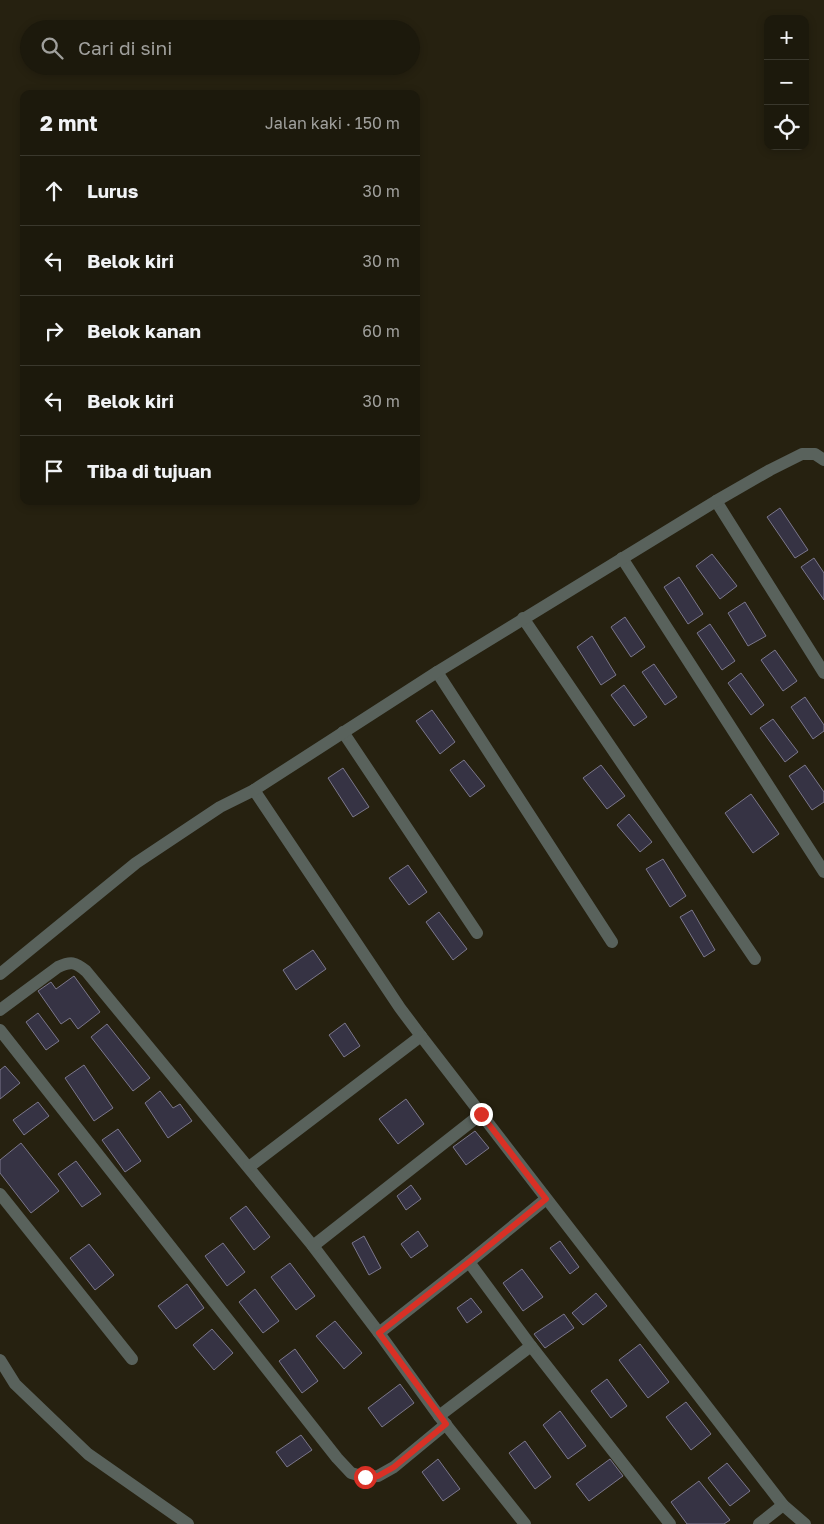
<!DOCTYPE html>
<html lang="id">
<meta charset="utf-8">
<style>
:root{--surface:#1c190c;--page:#29261a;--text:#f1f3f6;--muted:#a0a09d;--line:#3a382d}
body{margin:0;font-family:"Golos Text",sans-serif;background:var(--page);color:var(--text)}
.controls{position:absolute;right:15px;top:15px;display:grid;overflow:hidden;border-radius:10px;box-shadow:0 2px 8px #0003}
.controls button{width:45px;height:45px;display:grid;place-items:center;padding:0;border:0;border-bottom:1px solid var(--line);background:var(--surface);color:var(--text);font:25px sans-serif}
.stop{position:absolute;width:15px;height:15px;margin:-11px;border:4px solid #d93025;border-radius:50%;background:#fff}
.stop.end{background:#d93025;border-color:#fff;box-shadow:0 1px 5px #0008}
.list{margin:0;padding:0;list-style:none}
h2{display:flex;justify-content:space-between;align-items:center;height:65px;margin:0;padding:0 20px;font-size:21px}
h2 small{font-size:16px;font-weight:400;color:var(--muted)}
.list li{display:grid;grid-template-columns:32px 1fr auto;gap:15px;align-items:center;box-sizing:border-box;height:70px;padding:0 20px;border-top:1px solid var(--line)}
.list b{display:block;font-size:19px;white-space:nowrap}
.list em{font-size:16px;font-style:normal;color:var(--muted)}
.icon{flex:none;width:28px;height:28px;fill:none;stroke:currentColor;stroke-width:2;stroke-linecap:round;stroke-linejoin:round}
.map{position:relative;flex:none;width:824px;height:1524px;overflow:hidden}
.search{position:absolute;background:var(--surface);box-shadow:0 2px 8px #0003;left:20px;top:20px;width:400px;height:55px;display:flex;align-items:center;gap:12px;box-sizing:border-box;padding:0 18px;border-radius:28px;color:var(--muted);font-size:19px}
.panel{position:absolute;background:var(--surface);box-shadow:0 2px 8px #0003;left:20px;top:90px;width:400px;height:415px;border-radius:10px}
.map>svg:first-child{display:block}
</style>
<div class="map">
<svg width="824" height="1524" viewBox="0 0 824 1524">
<rect width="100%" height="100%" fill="#262110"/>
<g fill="#363344" stroke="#7b778b">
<path d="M780 508 808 550 795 558 767 517Z"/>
<path d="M712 554 737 586 720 599 696 566Z"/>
<path d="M814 558 824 573V600L801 567Z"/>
<path d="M679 577 703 614 688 624 664 587Z"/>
<path d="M745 602 766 636 748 646 728 613Z"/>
<path d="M625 617 645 647 631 657 611 627Z"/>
<path d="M710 624 735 661 722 670 697 633Z"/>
<path d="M592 636 616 675 601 685 577 647Z"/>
<path d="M775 650 797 681 783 691 761 660Z"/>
<path d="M654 664 677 697 665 705 642 672Z"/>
<path d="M741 673 764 705 751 715 728 683Z"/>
<path d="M624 685 647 717 634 726 611 695Z"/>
<path d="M805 697 824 725V731L813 739 791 707Z"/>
<path d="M432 710 455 742 440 754 416 721Z"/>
<path d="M773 719 798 752 785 762 760 728Z"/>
<path d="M464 760 485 786 470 797 450 770Z"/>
<path d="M601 765 625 796 607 809 583 778Z"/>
<path d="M805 765 824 792V802L812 810 789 776Z"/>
<path d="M343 768 369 807 353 817 328 778Z"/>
<path d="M751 794 779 834 753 853 725 813Z"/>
<path d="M629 814 652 842 640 852 617 825Z"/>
<path d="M663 859 686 896 670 907 646 869Z"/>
<path d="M408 865 427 892 409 905 389 878Z"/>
<path d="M692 910 715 950 704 957 680 917Z"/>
<path d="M439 912 467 949 453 960 426 922Z"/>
<path d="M313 950 326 969 296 990 283 970Z"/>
<path d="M74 976 100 1012 78 1029 70 1018 61 1024 38 991 51 982 56 989Z"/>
<path d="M38 1013 59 1041 46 1050 26 1022Z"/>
<path d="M345 1023 360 1046 344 1057 329 1035Z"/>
<path d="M107 1024 150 1078 133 1091 91 1037Z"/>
<path d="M84 1065 113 1108 94 1121 65 1078Z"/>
<path d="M5 1066 20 1083 0 1099V1070Z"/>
<path d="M160 1091 173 1108 180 1104 192 1121 168 1138 145 1103Z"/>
<path d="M406 1099 424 1124 398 1144 379 1119Z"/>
<path d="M38 1102 49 1116 24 1135 13 1120Z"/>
<path d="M118 1129 141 1161 125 1172 102 1140Z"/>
<path d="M475 1131 489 1148 466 1165 453 1147Z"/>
<path d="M21 1143 59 1191 31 1213 0 1173V1160Z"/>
<path d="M76 1161 101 1194 82 1207 58 1174Z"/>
<path d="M411 1185 421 1199 406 1210 397 1196Z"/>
<path d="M246 1206 270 1237 254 1250 230 1218Z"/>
<path d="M418 1231 428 1246 411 1258 401 1244Z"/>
<path d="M364 1236 381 1268 369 1275 352 1243Z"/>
<path d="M560 1241 579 1267 570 1274 550 1248Z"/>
<path d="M223 1243 245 1272 227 1286 205 1256Z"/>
<path d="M89 1244 114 1275 95 1290 70 1258Z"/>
<path d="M290 1263 315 1296 296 1310 271 1277Z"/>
<path d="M522 1269 543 1297 523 1311 503 1283Z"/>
<path d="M187 1284 204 1308 176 1329 158 1306Z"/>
<path d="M255 1289 279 1321 263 1333 239 1302Z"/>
<path d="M596 1293 607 1306 583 1325 572 1313Z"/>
<path d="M471 1298 482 1312 467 1323 457 1308Z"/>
<path d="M564 1314 574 1328 545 1348 534 1334Z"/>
<path d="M335 1321 362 1353 344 1369 316 1336Z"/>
<path d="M212 1329 233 1353 214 1370 193 1345Z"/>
<path d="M640 1344 669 1382 648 1398 619 1360Z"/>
<path d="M295 1349 318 1381 302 1393 279 1361Z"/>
<path d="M607 1379 627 1406 611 1418 591 1391Z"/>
<path d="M400 1384 414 1403 382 1427 368 1408Z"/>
<path d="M686 1402 711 1434 691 1450 666 1417Z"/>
<path d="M560 1411 586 1446 568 1459 543 1425Z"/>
<path d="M301 1435 312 1450 287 1467 276 1452Z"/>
<path d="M525 1441 551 1477 535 1489 509 1453Z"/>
<path d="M438 1459 460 1489 443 1501 422 1472Z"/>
<path d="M610 1459 623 1476 589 1501 576 1484Z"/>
<path d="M727 1463 750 1491 730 1506 708 1478Z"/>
<path d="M699 1481 730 1520 724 1524H687L671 1502Z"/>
</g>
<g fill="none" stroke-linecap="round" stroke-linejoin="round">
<g stroke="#59625c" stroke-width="12">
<path d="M716 501 824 673"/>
<path d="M622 558 824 872"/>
<path d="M523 618 755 959"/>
<path d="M437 672 612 942"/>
<path d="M343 732 477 933"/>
<path d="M254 790 400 1008 421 1036 783 1505 805 1524"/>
<path d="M0 974 136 863 220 807 254 790 437 672 716 501 770 470 802 454H815L824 460"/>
<path d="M0 1010 58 967C71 961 75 962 86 971L313 1246 379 1333 439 1416 525 1524"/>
<path d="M0 1030 337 1458 351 1473 365 1477 378 1476 394 1467 446 1424"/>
<path d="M249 1167 421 1036"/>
<path d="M0 1194 132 1359"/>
<path d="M313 1246 481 1114"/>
<path d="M469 1262 531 1346 670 1524"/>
<path d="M379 1333 469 1262 546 1199"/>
<path d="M0 1360 15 1384 88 1454 188 1524"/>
<path d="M439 1416 531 1346"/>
<path d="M759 1524 783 1505"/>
</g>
</g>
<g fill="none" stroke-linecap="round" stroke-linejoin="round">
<path stroke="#d93025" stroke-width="6" d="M365 1477 378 1476 394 1467 446 1424 379 1333 469 1262 546 1199 481 1114"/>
</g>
</svg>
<div class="controls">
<button>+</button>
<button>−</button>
<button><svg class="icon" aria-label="locate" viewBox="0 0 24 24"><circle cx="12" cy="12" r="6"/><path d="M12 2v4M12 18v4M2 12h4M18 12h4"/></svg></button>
</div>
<div class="stop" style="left:365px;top:1477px"></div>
<div class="stop end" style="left:481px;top:1114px"></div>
<div class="search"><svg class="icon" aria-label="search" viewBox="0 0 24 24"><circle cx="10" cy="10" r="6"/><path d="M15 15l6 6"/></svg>Cari di sini</div>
<section class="panel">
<h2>2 mnt<small>Jalan kaki · 150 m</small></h2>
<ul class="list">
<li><svg class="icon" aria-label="ahead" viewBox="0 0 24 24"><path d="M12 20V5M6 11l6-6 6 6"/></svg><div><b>Lurus</b></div><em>30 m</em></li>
<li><svg class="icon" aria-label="left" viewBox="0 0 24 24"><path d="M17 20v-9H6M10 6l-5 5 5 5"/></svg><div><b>Belok kiri</b></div><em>30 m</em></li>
<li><svg class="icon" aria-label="right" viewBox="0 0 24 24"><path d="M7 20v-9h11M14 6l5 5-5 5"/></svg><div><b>Belok kanan</b></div><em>60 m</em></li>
<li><svg class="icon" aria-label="left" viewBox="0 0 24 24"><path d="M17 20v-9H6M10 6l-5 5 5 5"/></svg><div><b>Belok kiri</b></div><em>30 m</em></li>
<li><svg class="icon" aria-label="arrive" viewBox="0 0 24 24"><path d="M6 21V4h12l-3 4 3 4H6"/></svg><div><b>Tiba di tujuan</b></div></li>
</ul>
</section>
</div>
